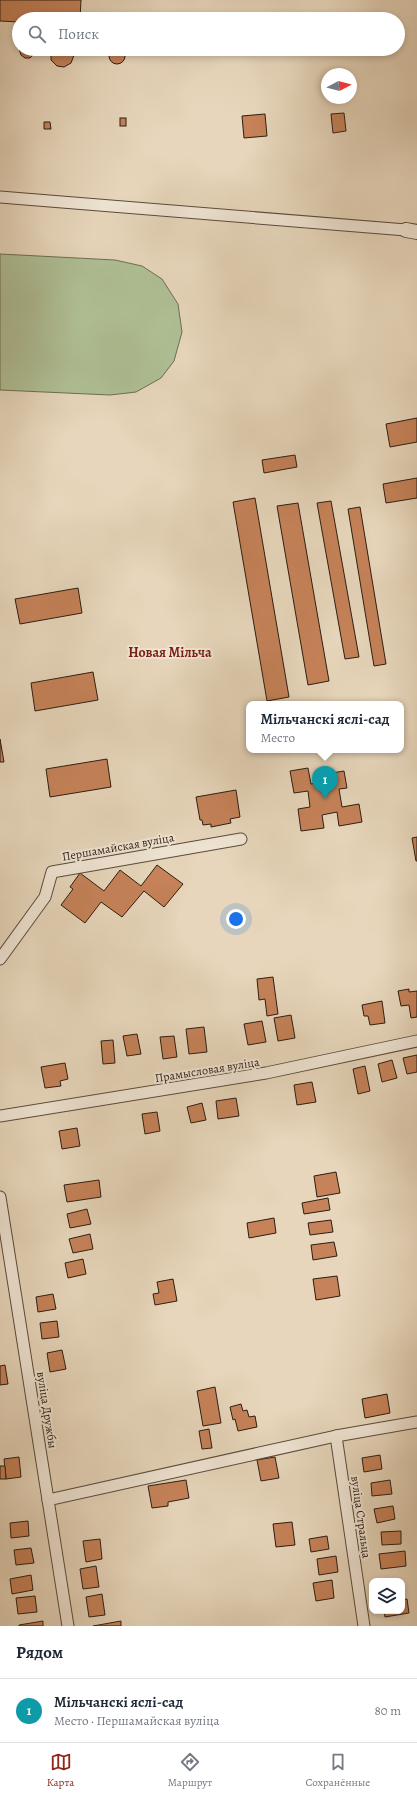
<!DOCTYPE html>
<html lang="ru">
<meta charset="utf-8">
<style>
:root{--surface:#fff;--page:#f6f6f7;--text:#1f2937;--muted:#747a83;--line:#e0e1e3;--accent:#8f2418}
body{margin:0;font-family:Alegreya,serif;background:var(--page);color:var(--text)}
.controls{position:absolute;right:12px;bottom:12px;display:grid;overflow:hidden;border-radius:8px;box-shadow:0 2px 6px #0003}
.controls button{width:36px;height:36px;display:grid;place-items:center;padding:0;border:0;border-bottom:1px solid var(--line);background:var(--surface);color:var(--text);font:20px sans-serif}
.compass{position:absolute;left:321px;top:68px;width:36px;height:36px;border-radius:50%;background:var(--surface);box-shadow:0 2px 6px #0003;rotate:83deg}
.you{position:absolute;left:236px;top:919px;width:14px;height:14px;margin:-10px;border:3px solid #fff;border-radius:50%;background:#1a73e8;box-shadow:0 0 0 6px #1a73e833}
.badge{display:grid;place-items:center;width:26px;height:26px;border-radius:50%;background:var(--accent);color:#fff;font-size:13px;font-weight:700}
.pin{position:absolute;translate:-50% -33px;filter:drop-shadow(0 1px 2px #0008)}
.pin::after{content:'';position:absolute;top:21px;width:14px;height:12px;background:inherit;clip-path:polygon(0 0,100% 0,50% 100%)}
.popup{position:absolute;left:246px;top:701px;width:158px;height:52px;box-sizing:border-box;display:grid;place-content:center;border-radius:8px;background:var(--surface);filter:drop-shadow(0 1px 3px #0005);font-size:13px;white-space:nowrap;color:var(--muted)}
.popup b{font-size:15px;color:var(--text)}
.popup::after{content:'';position:absolute;left:50%;top:100%;margin-left:-8px;border:8px solid transparent;border-top-color:var(--surface)}
.list{margin:0;padding:0;list-style:none}
h2{display:flex;justify-content:space-between;align-items:center;height:52px;margin:0;padding:0 16px;font-size:17px}
h2 small{font-size:13px;font-weight:400;color:var(--muted)}
.list li{display:grid;grid-template-columns:26px 1fr auto;gap:12px;align-items:center;box-sizing:border-box;height:64px;padding:0 16px;border-top:1px solid var(--line)}
.list b{display:block;font-size:15px;white-space:nowrap}
.list p{margin:0;font-size:13px;white-space:nowrap;color:var(--muted)}
.list em{font-size:13px;font-style:normal;color:var(--muted)}
.icon{flex:none;width:22px;height:22px;fill:none;stroke:currentColor;stroke-width:2;stroke-linecap:round;stroke-linejoin:round}
.map{position:relative;flex:none;width:417px;height:1626px;overflow:hidden}
.search{position:absolute;background:var(--surface);box-shadow:0 2px 6px #0003;left:12px;right:12px;top:12px;height:44px;display:flex;align-items:center;gap:10px;box-sizing:border-box;padding:0 14px;border-radius:22px;color:var(--muted);font-size:15px}
.sheet{height:116px;background:var(--surface)}
nav{display:flex;justify-content:space-around;align-items:center;box-sizing:border-box;height:56px;border-top:1px solid var(--line);background:var(--surface);font-size:11px;color:var(--muted)}
nav a{display:grid;justify-items:center;gap:2px}
nav .on{color:var(--accent)}
.map>svg:first-child{display:block}
</style>
<div class="map">
<svg width="417" height="1626" viewBox="0 0 417 1626">
<rect width="100%" height="100%" fill="#e7d6bb"/>
<filter id="stains"><feTurbulence type="fractalNoise" baseFrequency=".005" numOctaves="4"/><feColorMatrix values="0 0 0 0 .2 0 0 0 0 .09 0 0 0 0 .02 0 0 0 .5 -.17"/></filter>
<radialGradient id="worn" r=".72"><stop offset=".6" stop-color="#630" stop-opacity="0"/><stop offset="1" stop-color="#630" stop-opacity=".3"/></radialGradient>
<path fill="#afbf95" stroke="#6d6e54" d="M0 254 115 260 142 266 162 279 178 304 182 332 174 361 161 378 136 392 110 395 0 390Z"/>
<g fill="#c68259" stroke="#2b1d13">
<path d="M0 0H81L80 19H19V22L0 21Z"/>
<circle cx="117" cy="56" r="8"/>
<path d="M19 49H35L36 52 30 58H25L21 55Z"/>
<path d="M53 49H71L74 55 71 63 64 67 57 66 51 60V53Z"/>
<path d="M344 113 346 131 333 133 331 114Z"/>
<path d="M265 114 267 136 244 138 242 116Z"/>
<rect x="120" y="118" width="6" height="8"/>
<path d="M44 122H50L51 129H44Z"/>
<path d="M417 418V442L390 447 386 424Z"/>
<path d="M295 455 297 467 264 473 262 460Z"/>
<path d="M417 478V498L386 503 383 484Z"/>
<path d="M255 498 289 697 267 701 233 502Z"/>
<path d="M331 501 359 657 345 659 317 503Z"/>
<path d="M298 503 329 681 308 685 277 506Z"/>
<path d="M360 507 386 664 374 666 348 509Z"/>
<path d="M78 588 82 613 20 624 15 599Z"/>
<path d="M93 672 98 700 35 711 31 683Z"/>
<path d="M0 739 4 762H0Z"/>
<path d="M107 759 111 787 50 797 46 769Z"/>
<path d="M308 768 311 784 327 781 326 774 344 771 347 788 339 789 342 807 359 804 362 822 339 826 337 812 322 815 324 828 301 831 298 809 310 807 308 791 294 793 290 771Z"/>
<path d="M236 790 240 817 230 819 231 823 211 827V824L203 825 202 820H200L196 797Z"/>
<path d="M417 837V861H416L412 838Z"/>
<path d="M157 865 183 884 164 907 144 891 122 917 101 902 85 923 61 905 73 889 70 887 80 873 104 891 120 870 141 886Z"/>
<path d="M273 977 278 1014 267 1016 265 999 259 1000 257 979Z"/>
<path d="M409 989V992L417 991V1017L411 1018 409 1005 401 1006 398 991Z"/>
<path d="M382 1001 385 1023 370 1025 368 1016H364L362 1005Z"/>
<path d="M291 1015 295 1038 278 1041 274 1018Z"/>
<path d="M262 1021 266 1042 248 1045 244 1024Z"/>
<path d="M204 1027 207 1052 189 1054 186 1029Z"/>
<path d="M137 1034 141 1054 127 1056 123 1036Z"/>
<path d="M174 1036 177 1057 163 1059 160 1037Z"/>
<path d="M113 1040 115 1063 103 1064 101 1041Z"/>
<path d="M417 1055V1072L407 1074 403 1058Z"/>
<path d="M392 1060 397 1078 382 1082 378 1064Z"/>
<path d="M65 1063 68 1079 60 1081 61 1086 45 1088 41 1067Z"/>
<path d="M365 1066 370 1091 358 1094 353 1069Z"/>
<path d="M312 1082 316 1102 297 1105 294 1085Z"/>
<path d="M236 1098 239 1116 218 1119 216 1101Z"/>
<path d="M202 1103 206 1120 191 1123 187 1107Z"/>
<path d="M157 1112 160 1131 145 1134 142 1114Z"/>
<path d="M77 1128 80 1146 62 1149 59 1131Z"/>
<path d="M336 1172 340 1193 317 1197 314 1176Z"/>
<path d="M99 1180 101 1197 67 1202 64 1185Z"/>
<path d="M328 1198 330 1210 304 1214 302 1203Z"/>
<path d="M87 1209 91 1224 70 1228 67 1214Z"/>
<path d="M274 1218 276 1233 249 1238 247 1223Z"/>
<path d="M331 1220 333 1232 310 1235 308 1223Z"/>
<path d="M90 1234 93 1249 73 1253 69 1239Z"/>
<path d="M334 1242 337 1256 313 1260 311 1245Z"/>
<path d="M83 1259 86 1274 68 1278 65 1263Z"/>
<path d="M337 1276 340 1296 316 1300 313 1279Z"/>
<path d="M173 1279 177 1301 155 1305 153 1294 159 1293 157 1282Z"/>
<path d="M53 1294 56 1309 38 1312 36 1297Z"/>
<path d="M57 1321 59 1337 42 1339 40 1323Z"/>
<path d="M62 1350 66 1369 50 1372 47 1353Z"/>
<path d="M5 1365 8 1384 0 1385V1366Z"/>
<path d="M215 1387 221 1423 203 1426 197 1391Z"/>
<path d="M387 1394 390 1413 365 1418 362 1399Z"/>
<path d="M241 1404 243 1411 247 1410 249 1417 255 1416 257 1427 238 1431 235 1419 233 1420 230 1407Z"/>
<path d="M209 1429 212 1448 202 1449 199 1431Z"/>
<path d="M380 1455 382 1469 364 1472 362 1458Z"/>
<path d="M19 1457 21 1477 6 1479 4 1459Z"/>
<path d="M275 1457 279 1478 261 1481 257 1460Z"/>
<path d="M0 1466H5L6 1479H0Z"/>
<path d="M186 1480 189 1498 168 1502V1506L152 1508 148 1486Z"/>
<path d="M390 1480 392 1494 372 1496 371 1483Z"/>
<path d="M393 1506 395 1519 377 1523 374 1509Z"/>
<path d="M28 1521 29 1536 11 1538 10 1523Z"/>
<path d="M292 1522 295 1545 276 1547 273 1524Z"/>
<path d="M401 1531V1544L382 1545 381 1532Z"/>
<path d="M327 1536 329 1549 311 1552 309 1539Z"/>
<path d="M100 1539 102 1559 86 1562 83 1541Z"/>
<path d="M31 1548 34 1563 16 1565 14 1550Z"/>
<path d="M405 1551 406 1566 381 1569 379 1554Z"/>
<path d="M336 1556 338 1572 319 1575 317 1559Z"/>
<path d="M96 1566 99 1587 83 1589 80 1569Z"/>
<path d="M31 1575 33 1590 12 1594 10 1579Z"/>
<path d="M332 1580 334 1598 316 1601 313 1583Z"/>
<path d="M102 1594 105 1615 89 1617 86 1597Z"/>
<path d="M35 1596 37 1612 18 1614 16 1598Z"/>
<path d="M407 1599 409 1613 385 1617 384 1611H402V1600Z"/>
<path d="M43 1621V1626H19V1625Z"/>
<path d="M121 1621V1626H93Z"/>
</g>
<g fill="none" stroke-linecap="round" stroke-linejoin="round">
<g stroke="#5a4b3d" stroke-width="13">
<g id="minor">
<path d="M0 197 406 230"/>
<path d="M0 959 45 897 52 872 241 839"/>
<path d="M0 1116 266 1073 417 1041"/>
<path d="M0 1197 68 1626"/>
<path d="M336 1436 364 1626"/>
<path d="M48 1500 336 1436 417 1422"/>
</g>
</g>
<g stroke="#5a4b3d" stroke-width="16">
<path id="tertiary" d="M406 230 417 232"/>
</g>
<use href="#minor" stroke="#efe4d3" stroke-width="11"/>
<use href="#tertiary" stroke="#efe4d3" stroke-width="14"/>
</g>
<g text-anchor="middle" stroke-width="4" stroke-linejoin="round" paint-order="stroke">
<g font-size="12" fill="#2b1d13" stroke="#efe4d3">
<text transform="translate(118 847) rotate(-10)" y="4">Першамайская вуліца</text>
<text transform="translate(207 1070) rotate(-9)" y="4">Прамысловая вуліца</text>
<text transform="translate(47 1410) rotate(81)" y="4">вуліца Дружбы</text>
<text transform="translate(361 1517) rotate(82)" y="4">вуліца Стральца</text>
</g>
<g font-size="14" font-weight="bold" fill="#7a1f14" stroke="#efe4d3">
<text x="170" y="657">Новая Мільча</text>
</g>
</g>
<rect width="100%" height="100%" filter="url(#stains)"/>
<rect width="100%" height="100%" fill="url(#worn)"/>
</svg>
<div class="controls">
<button><svg class="icon" aria-label="layers" viewBox="0 0 24 24"><path d="M12 4l9 5-9 5-9-5zM3 14l9 5 9-5"/></svg></button>
</div>
<svg class="compass" viewBox="-18 -18 36 36"><path d="M0-13l5 13h-10z" fill="#e53935"/><path d="M0 13l5-13h-10z" fill="#747a83"/></svg>
<div class="you"></div>
<div class="pin badge" style="left:325px;top:799px;background:#0f9aa8">1</div>
<div class="popup"><b>Мільчанскі яслі-сад</b>Место</div>
<div class="search"><svg class="icon" aria-label="search" viewBox="0 0 24 24"><circle cx="10" cy="10" r="6"/><path d="M15 15l6 6"/></svg>Поиск</div>
</div>
<section class="sheet">
<h2>Рядом<small></small></h2>
<ul class="list">
<li><span class="badge" style="background:#0f9aa8">1</span><div><b>Мільчанскі яслі-сад</b><p>Место · Першамайская вуліца</p></div><em>80 m</em></li>
</ul>
</section>
<nav>
<a class="on"><svg class="icon" aria-label="map" viewBox="0 0 24 24"><path d="M3 6l6-2 6 2 6-2v14l-6 2-6-2-6 2zM9 4v14M15 6v14"/></svg>Карта</a>
<a><svg class="icon" aria-label="directions" viewBox="0 0 24 24"><path d="M12 3l9 9-9 9-9-9zM9 14v-3h6M13 9l2 2-2 2"/></svg>Маршрут</a>
<a><svg class="icon" aria-label="saved" viewBox="0 0 24 24"><path d="M7 4h10v16l-5-4-5 4z"/></svg>Сохранённые</a>
</nav>
